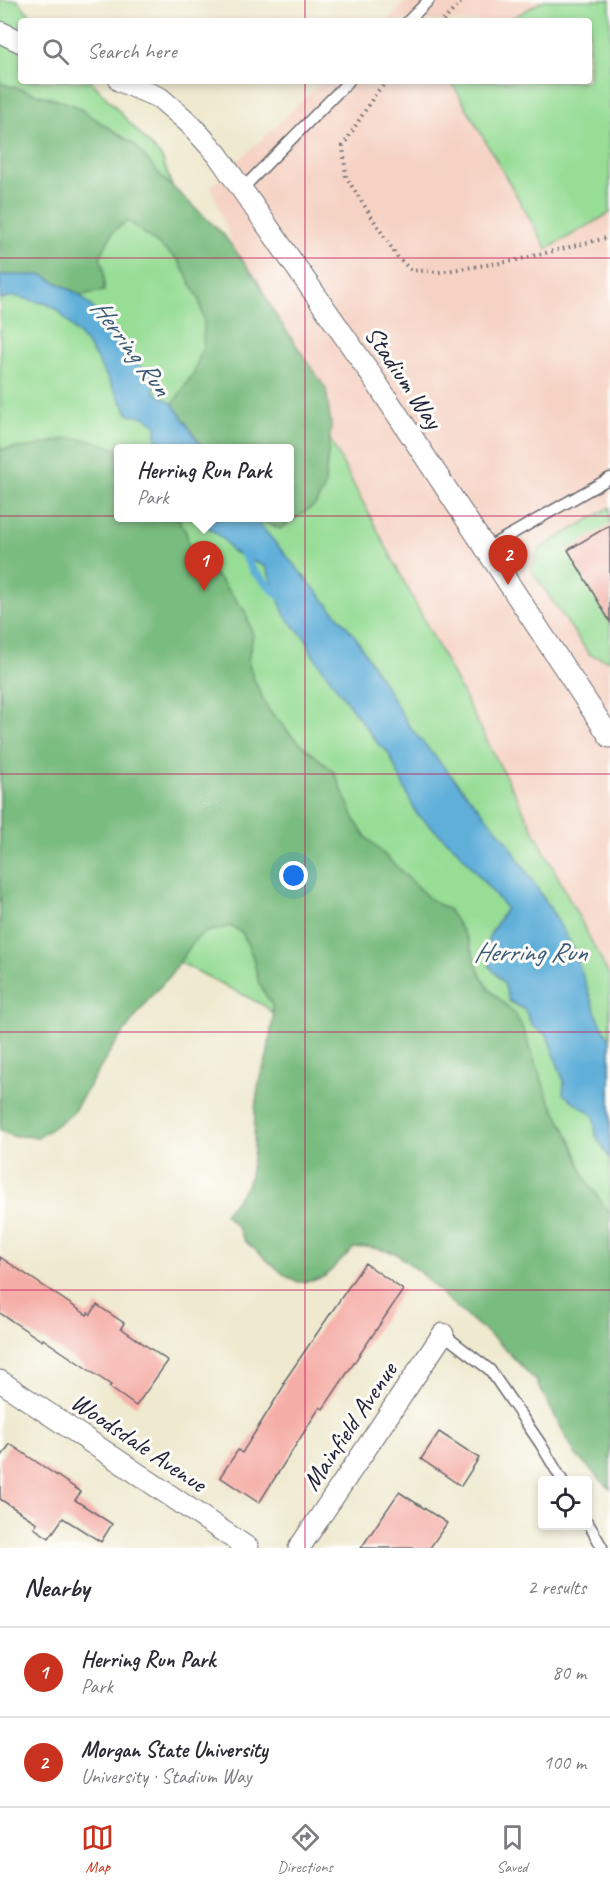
<!DOCTYPE html>
<meta charset="utf-8">
<style>
:root{--surface:#fff;--page:#f2f2f3;--text:#2b2b33;--muted:#7c7c81;--line:#e1e1e2;--accent:#c8321e}
body{margin:0;font-family:Caveat,sans-serif;background:var(--page);color:var(--text)}
.controls{position:absolute;right:18px;bottom:18px;display:grid;overflow:hidden;border-radius:6px;box-shadow:0 3px 9px #0003}
.controls button{width:54px;height:54px;display:grid;place-items:center;padding:0;border:0;border-bottom:2px solid var(--line);background:var(--surface);color:var(--text);font:30px sans-serif}
.you{position:absolute;left:294px;top:876px;width:21px;height:21px;margin:-15px;border:4px solid #fff;border-radius:50%;background:#1a73e8;box-shadow:0 0 0 9px #1a73e833}
.badge{display:grid;place-items:center;width:39px;height:39px;border-radius:50%;background:var(--accent);color:#fff;font-size:20px;font-weight:700}
.pin{position:absolute;translate:-50% -50px;filter:drop-shadow(0 2px 3px #0008)}
.pin::after{content:'';position:absolute;top:32px;width:21px;height:18px;background:inherit;clip-path:polygon(0 0,100% 0,50% 100%)}
.popup{position:absolute;left:114px;top:444px;width:180px;height:78px;box-sizing:border-box;display:grid;place-content:center;border-radius:6px;background:var(--surface);filter:drop-shadow(0 2px 4px #0005);font-size:20px;white-space:nowrap;color:var(--muted)}
.popup b{font-size:22px;color:var(--text)}
.popup::after{content:'';position:absolute;left:50%;top:100%;margin-left:-12px;border:12px solid transparent;border-top-color:var(--surface)}
.list{margin:0;padding:0;list-style:none}
h2{display:flex;justify-content:space-between;align-items:center;height:78px;margin:0;padding:0 24px;font-size:26px}
h2 small{font-size:20px;font-weight:400;color:var(--muted)}
.list li{display:grid;grid-template-columns:39px 1fr auto;gap:18px;align-items:center;box-sizing:border-box;height:90px;padding:0 24px;border-top:2px solid var(--line)}
.list b{display:block;font-size:22px;white-space:nowrap}
.list p{margin:0;font-size:20px;white-space:nowrap;color:var(--muted)}
.list em{font-size:20px;font-style:normal;color:var(--muted)}
.icon{flex:none;width:33px;height:33px;fill:none;stroke:currentColor;stroke-width:2;stroke-linecap:round;stroke-linejoin:round}
.map{position:relative;flex:none;width:610px;height:1548px;overflow:hidden}
.search{position:absolute;background:var(--surface);box-shadow:0 3px 9px #0003;left:18px;right:18px;top:18px;height:66px;display:flex;align-items:center;gap:15px;box-sizing:border-box;padding:0 21px;border-radius:6px;color:var(--muted);font-size:22px}
.sheet{height:258px;background:var(--surface)}
nav{display:flex;justify-content:space-around;align-items:center;box-sizing:border-box;height:84px;border-top:2px solid var(--line);background:var(--surface);font-size:16px;color:var(--muted)}
nav a{display:grid;justify-items:center;gap:3px}
nav .on{color:var(--accent)}
.map>svg:first-child{display:block}
</style>
<div class="map">
<svg width="610" height="1548" viewBox="0 0 610 1548">
<rect width="100%" height="100%" fill="#fdfcf7"/>
<filter id="ink" filterUnits="userSpaceOnUse"><feTurbulence type="fractalNoise" baseFrequency=".0167" numOctaves="2"/><feDisplacementMap in="SourceGraphic" scale="12" xChannelSelector="R" yChannelSelector="G"/><feConvolveMatrix kernelMatrix="1 2 1 2 8 2 1 2 1" color-interpolation-filters="sRGB"/></filter>
<filter id="wash" filterUnits="userSpaceOnUse"><feTurbulence type="fractalNoise" baseFrequency=".008" numOctaves="4" result="noise"/><feDisplacementMap in="SourceGraphic" scale="24" xChannelSelector="R" yChannelSelector="G"/><feGaussianBlur stdDeviation="1.35" result="paint"/><feColorMatrix in="noise" values="0 0 0 0 0 0 0 0 0 0 0 0 0 0 0 0 0 1.4 0 .05"/><feComposite in="paint" operator="in"/></filter>
<g filter="url(#wash)">
<rect width="100%" height="100%" fill="#efe9cf"/>
<path fill="#f5d2c3" d="M408 0H610V977L241 268 211 187 323 81H589V21H386Z"/>
<g fill="#97dd96" stroke="#5c8068" stroke-width="1.5" fill-rule="evenodd">
<path d="M0 0H17L36 21H21V81H91L162 158 205 278 241 268 610 977V1284L336 1079 265 1006 183 964 111 951 0 944ZM118 448H290V518H118Z"/>
<path d="M544 0H610V213L547 249 451 81H589V21H507Z"/>
<path d="M610 507V661L589 654 531 570 539 549Z"/>
</g>
<g fill="#79bc7f" stroke="#4e6f5d" stroke-width="1.5">
<path d="M0 83 74 105 134 144 161 176 223 234 257 280 275 314 326 389 331 426 324 489 315 505 280 529 255 518H290V448H203L173 404 194 372 203 346 204 322 199 299 178 260 128 221 114 230 100 257 104 269V291L80 295 43 275H0Z"/>
<path d="M70 438C88 440 103 441 118 451V518H177L178 519 186 532 192 557 203 563 221 581 245 611 253 635 248 661 253 677 268 709 292 736 334 772 356 822 366 837 431 900 448 909 468 940 480 974 489 989 515 1014 523 1029 548 1097 573 1144 585 1178 610 1214V1489L576 1455 536 1381 498 1342 448 1300 415 1268 395 1253 369 1247 354 1248 325 1276 312 1281 298 1282 286 1276 255 1250 245 1241 238 1228 224 1214 247 1186 250 1175 254 1149 255 1109 259 1082 267 1057 273 1018 272 1005 259 984 253 958 243 934 231 926 204 933 194 941 170 976 151 996 113 1047 72 1114 39 1137 13 1136 0 1131V449L30 447Z"/>
</g>
<g fill="#5eafd9" stroke="#40688a" stroke-width="1.5">
<path d="M0 275H43L80 295 120 336 137 365 152 372 155 392 173 404 203 448H156V425L146 417 129 415 90 348 58 310 47 304 14 296 0 299Z"/>
<path d="M200 518H254L355 636 409 726 507 841 555 916 573 948 597 1016 610 1040V1159L596 1136 594 1116 563 1094 564 1082 547 1035 532 1026 525 1010 509 1001 504 983 490 967 488 938 506 908 458 851 416 813 388 752 378 744 312 654 307 640 285 616 266 567 231 551C224 534 210 533 200 518Z"/>
</g>
<g fill="none" stroke-linecap="round" stroke-linejoin="round">
<path stroke="#5eafd9" stroke-width="8" d="M241 550 253 571 282 598"/>
</g>
<g id="blocks">
<g fill="#f5aea7">
<path d="M610 525V622L568 550Z"/>
<path d="M0 1257 87 1315 88 1313 91 1314 97 1305 124 1323 121 1328 168 1361 136 1406 109 1387 111 1385 43 1339 42 1341 0 1313Z"/>
<path d="M365 1263 403 1290 323 1409 320 1407 259 1503 220 1477 238 1450 242 1453 285 1384 283 1383Z"/>
<path d="M439 1432 479 1458 461 1486 421 1459Z"/>
<path d="M10 1444 81 1492 75 1500 112 1524 101 1542 63 1518 49 1538 34 1528 37 1523 0 1499V1459Z"/>
<path d="M399 1492 447 1523 430 1548H361Z"/>
</g>
</g>
</g>
<g filter="url(#ink)">
<use href="#blocks" fill-opacity="0" stroke="#6a686f" stroke-width="1.5"/>
<g fill="none" stroke-linecap="round" stroke-linejoin="round">
<g stroke="#6a686f" stroke-width="13">
<g id="lane">
<path d="M408 21 429 0"/>
<path d="M241 190 349 81"/>
<path d="M485 549 610 478"/>
<path d="M443 1334 490 1370 540 1443 562 1480"/>
<path d="M588 1523 602 1547"/>
</g>
</g>
<g stroke="#6a686f" stroke-width="23">
<g id="street">
<path d="M0 32 21 42"/>
<path d="M120 81 160 98 189 123 217 154 368 370 610 737"/>
<path d="M0 1381 248 1548"/>
<path d="M299 1548 443 1334"/>
</g>
</g>
<g stroke="#6a686f" stroke-width="4" stroke-dasharray="1.5 4.5" stroke-linecap="butt">
<path d="M443 21 463 0"/>
<path d="M387 81 376 93 343 146 346 177 398 258 411 270 439 272 513 261 610 237"/>
</g>
<use href="#lane" stroke="#fff" stroke-width="10"/>
<use href="#street" stroke="#fff" stroke-width="21"/>
</g>
</g>
<path fill="none" stroke="#c2185b" stroke-width="1.5" stroke-opacity="0.55" d="M305 0V21M305 81V1548M0 258H610M0 516H610M0 774H610M0 1032H610M0 1290H610"/>
<g text-anchor="middle" stroke-width="6" stroke-linejoin="round" paint-order="stroke">
<g font-size="26" fill="#22223b" stroke="#fdfcf7">
<text transform="translate(404 377) rotate(56)" y="9">Stadium Way</text>
<text transform="translate(349 1426) rotate(-56)" y="9">Mainfield Avenue</text>
<text transform="translate(139 1442) rotate(34)" y="9">Woodsdale Avenue</text>
</g>
<g font-size="27" font-style="italic" fill="#3a5a7a" stroke="#fdfcf7">
<text transform="translate(131 347) rotate(53)" y="9">Herring Run</text>
<text x="530" y="961">Herring Run</text>
</g>
</g>
</svg>
<div class="controls">
<button><svg class="icon" aria-label="locate" viewBox="0 0 24 24"><circle cx="12" cy="12" r="6"/><path d="M12 2v4M12 18v4M2 12h4M18 12h4"/></svg></button>
</div>
<div class="you"></div>
<div class="pin badge" style="left:204px;top:591px">1</div>
<div class="popup"><b>Herring Run Park</b>Park</div>
<div class="pin badge" style="left:508px;top:585px">2</div>
<div class="search"><svg class="icon" aria-label="search" viewBox="0 0 24 24"><circle cx="10" cy="10" r="6"/><path d="M15 15l6 6"/></svg>Search here</div>
</div>
<section class="sheet">
<h2>Nearby<small>2 results</small></h2>
<ul class="list">
<li><span class="badge">1</span><div><b>Herring Run Park</b><p>Park</p></div><em>80 m</em></li>
<li><span class="badge">2</span><div><b>Morgan State University</b><p>University · Stadium Way</p></div><em>100 m</em></li>
</ul>
</section>
<nav>
<a class="on"><svg class="icon" aria-label="map" viewBox="0 0 24 24"><path d="M3 6l6-2 6 2 6-2v14l-6 2-6-2-6 2zM9 4v14M15 6v14"/></svg>Map</a>
<a><svg class="icon" aria-label="directions" viewBox="0 0 24 24"><path d="M12 3l9 9-9 9-9-9zM9 14v-3h6M13 9l2 2-2 2"/></svg>Directions</a>
<a><svg class="icon" aria-label="saved" viewBox="0 0 24 24"><path d="M7 4h10v16l-5-4-5 4z"/></svg>Saved</a>
</nav>
